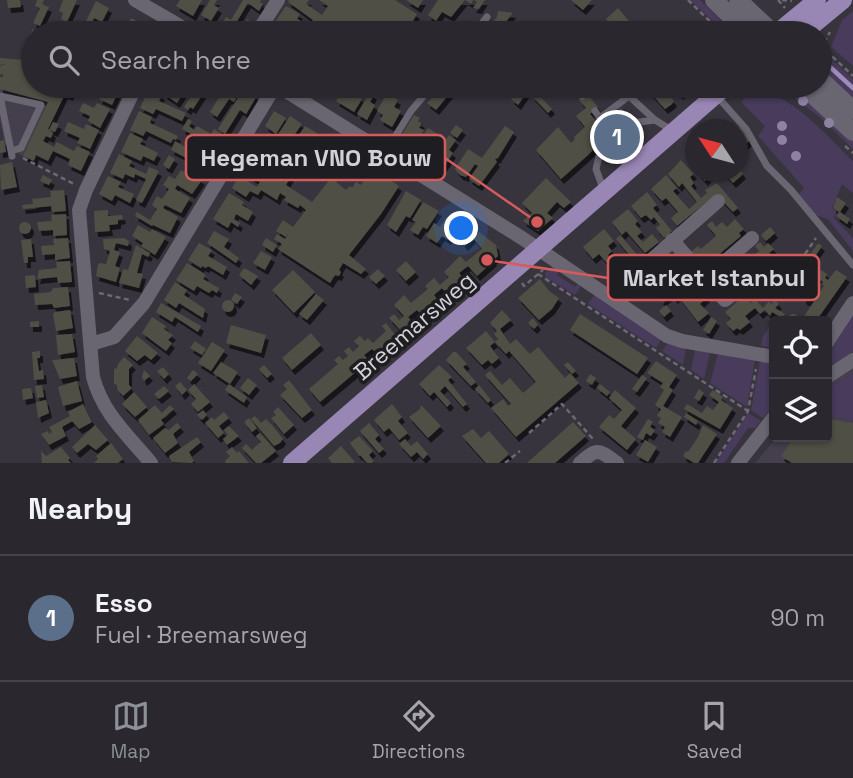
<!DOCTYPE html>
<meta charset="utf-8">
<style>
:root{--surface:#2a272e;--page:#322f36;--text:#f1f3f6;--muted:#a5a5aa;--line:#46444a;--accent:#8c9099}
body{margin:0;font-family:"Space Grotesk",sans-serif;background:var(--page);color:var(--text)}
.controls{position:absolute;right:21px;bottom:21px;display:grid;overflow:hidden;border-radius:7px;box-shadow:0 2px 5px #0004}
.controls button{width:63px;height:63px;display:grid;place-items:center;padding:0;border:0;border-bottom:2px solid var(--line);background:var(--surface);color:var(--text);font:35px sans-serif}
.compass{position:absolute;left:685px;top:119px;width:63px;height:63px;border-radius:50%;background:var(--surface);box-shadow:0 2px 5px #0004;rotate:306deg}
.you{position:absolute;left:462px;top:229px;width:24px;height:24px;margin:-18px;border:5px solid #fff;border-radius:50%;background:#1a73e8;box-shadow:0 0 0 10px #1a73e833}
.badge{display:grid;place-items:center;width:46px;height:46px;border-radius:50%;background:var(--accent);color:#fff;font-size:23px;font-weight:700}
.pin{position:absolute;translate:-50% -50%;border:4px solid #fff;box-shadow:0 2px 7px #0006}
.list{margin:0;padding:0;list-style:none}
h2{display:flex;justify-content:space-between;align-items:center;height:91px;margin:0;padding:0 28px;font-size:30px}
h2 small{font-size:23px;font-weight:400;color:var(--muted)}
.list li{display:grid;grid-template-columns:46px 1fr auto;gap:21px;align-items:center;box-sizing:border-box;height:126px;padding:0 28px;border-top:2px solid var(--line)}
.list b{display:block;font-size:26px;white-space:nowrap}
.list p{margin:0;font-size:23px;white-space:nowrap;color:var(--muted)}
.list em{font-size:23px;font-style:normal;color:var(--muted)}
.icon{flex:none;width:38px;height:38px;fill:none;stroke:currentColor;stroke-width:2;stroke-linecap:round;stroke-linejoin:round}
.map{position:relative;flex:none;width:853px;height:463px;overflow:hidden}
.search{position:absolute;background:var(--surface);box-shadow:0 2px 5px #0004;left:21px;right:21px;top:21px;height:77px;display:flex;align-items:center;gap:18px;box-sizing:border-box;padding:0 24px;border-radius:38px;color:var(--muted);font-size:26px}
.sheet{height:217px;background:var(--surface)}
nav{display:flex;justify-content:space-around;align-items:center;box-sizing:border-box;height:98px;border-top:2px solid var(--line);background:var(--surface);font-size:19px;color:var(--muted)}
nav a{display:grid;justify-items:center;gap:4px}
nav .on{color:var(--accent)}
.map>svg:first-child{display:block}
</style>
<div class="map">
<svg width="853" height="463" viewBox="0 0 853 463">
<defs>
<filter id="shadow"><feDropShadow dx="3" dy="5" stdDeviation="0" flood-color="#0009"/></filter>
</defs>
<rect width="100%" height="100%" fill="#38343e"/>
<g fill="#443e4d">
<path d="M0 89 48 102 23 156 17 153 7 155 0 120Z"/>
<path d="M853 344V463H755L777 437H827V372Z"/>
</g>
<g fill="#483b5c">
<path d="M690 0H700L729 28 725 32Z"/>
<path d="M853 11V64L852 65 831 47 842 20Z"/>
<path d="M829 57 853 79V105L820 74V61Z"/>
<path d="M795 87 853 139V149L822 119 789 94 791 89Z"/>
<path d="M759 92C790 92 831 140 853 161V193L842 184 832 208 837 212 834 218 853 238V251L828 219 815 215 798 195 804 188 758 136 765 126 741 102 746 97Z"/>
<path d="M553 266 560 271 557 275 575 287 579 283 581 286 575 295 546 277 545 273Z"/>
<path d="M595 294 661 339 656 348 588 304Z"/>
<path d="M853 312V352L827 368V350Z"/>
<path d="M770 326 774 329V348L761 346 763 336Z"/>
<path d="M668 343 686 348 683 365 662 351Z"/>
<path d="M695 349 710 353 704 379 691 370Z"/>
<path d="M718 353 755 360 747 407 710 383Z"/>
<path d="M760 360 774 363V406L763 418 751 410Z"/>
<path d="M853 373V421L827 415V389Z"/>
<path d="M748 413 761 421 755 428H748L724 463H716Z"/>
</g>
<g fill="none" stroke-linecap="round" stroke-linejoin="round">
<path stroke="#9d8cb8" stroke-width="4.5" d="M829 66 853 88"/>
</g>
<g fill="#4f5044" filter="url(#shadow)">
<path d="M7 0H20L21 7 8 8Z"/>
<path d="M37 0H44L42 4 49 7 40 26 33 23 40 8 35 6Z"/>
<path d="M63 0H77L67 22 61 19 63 13 59 11Z"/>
<path d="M180 0H202L193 16 176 6Z"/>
<path d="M210 0H217L214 5 219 8 211 21 201 15Z"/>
<path d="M243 0H261L260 2 263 4 259 11 248 3 236 23 242 27 247 19 251 22 245 33H223L218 31 226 17 231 20Z"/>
<path d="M289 0H309L306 4 322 15 328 6 319 0H395L417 14 406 33H313L307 29 313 20 288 2Z"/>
<path d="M406 0H423L418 8Z"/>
<path d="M438 0H473L471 4 465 0 451 17 442 12 436 21 428 15Z"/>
<path d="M474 0H485L479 9 473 8 477 2Z"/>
<path d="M571 0H592L583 10Z"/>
<path d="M96 1 109 8 102 22 94 18 89 33H86L81 31Z"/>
<path d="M286 6 300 14 297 19 308 24 301 33 291 27 288 32 274 23Z"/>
<path d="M618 8 628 20 640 33H619L606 19Z"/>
<path d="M498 11 513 13 497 33H484L497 17Z"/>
<path d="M131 18 154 29 152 33H100L105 23 124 33Z"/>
<path d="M452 25 459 30 457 33H447Z"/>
<path d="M273 26 283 33H269Z"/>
<path d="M33 28V86H75L70 96 65 94 48 129 53 133 51 138 46 136 43 141 54 147 57 142 74 151 77 146 90 152 81 171 68 165 70 159 53 151 48 161 36 155 34 161 23 156 48 102 0 89V77H3V74L0 75V66L6 64 0 65V58L24 60V47Z"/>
<path d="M85 86H121L112 105 99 99 101 94Z"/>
<path d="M170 86H180L178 88 184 92 177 103 164 94Z"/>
<path d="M198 86H208L193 109 190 107 188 110 184 107Z"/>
<path d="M219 86H235L241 90 234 102 229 99 217 117 210 112 221 94 216 90Z"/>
<path d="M346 86H358L354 91 362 99 354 112 336 101Z"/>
<path d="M443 86H456L436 110 427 103Z"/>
<path d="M522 86H531L518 105 511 99Z"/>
<path d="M644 86H653L659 92 663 89 674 101 672 104 665 109Z"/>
<path d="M672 86H690V88L680 95Z"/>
<path d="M245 87 256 96 255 99 246 114 240 110 225 134 218 129Z"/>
<path d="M149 89 162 95 159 101 186 113 182 121 156 109 153 114 140 108Z"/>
<path d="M370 92 374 95 370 102 375 105 367 120 357 114Z"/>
<path d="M536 92 552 109 548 113 532 96Z"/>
<path d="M387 93 398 100 394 107 401 111 392 127 380 120 383 115 377 111Z"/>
<path d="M586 93 598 107 590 114 598 123 597 126 621 108 640 133 609 158 596 142V147L588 155 561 179 536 150 558 127 571 143 575 139 574 137 585 127 576 116 586 108 579 100Z"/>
<path d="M83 103 94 108 97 103 110 109 100 128 88 121 90 116 79 111Z"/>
<path d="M139 111 152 117 150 123 178 136 176 140 173 139 171 143 146 131 143 136 130 130Z"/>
<path d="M274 111 286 118 276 134 265 126Z"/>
<path d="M414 115 420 118 418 121 422 123 419 128 424 130 422 133 424 134 428 128 444 138 430 159 399 139Z"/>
<path d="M290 116 302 124 290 141 285 138 271 161 264 156Z"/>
<path d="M188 119 192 121 189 126 194 130 197 126 211 134 214 129 226 137 216 154 203 147 206 142 182 129Z"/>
<path d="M53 122 59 124 55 132 49 130Z"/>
<path d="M68 122 84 129 86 124 99 130 90 149 77 143 80 138 64 131Z"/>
<path d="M456 125 463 130 457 138 450 133Z"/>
<path d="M305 126 317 133 308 146 301 142 297 148 292 145Z"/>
<path d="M505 126 514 132 498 158 495 159 497 162 479 186 469 179 478 166 475 164 466 177 460 175 455 169 468 149 482 158Z"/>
<path d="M742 127 749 141 738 151V128Z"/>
<path d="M130 133 143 139 140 144 158 153 154 161 143 156 141 161 121 152Z"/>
<path d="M449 135 456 140 449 150 453 153 443 168 432 160Z"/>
<path d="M4 140 6 152 0 153V141Z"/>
<path d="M175 141 198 154 201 149 214 157 208 171 203 175 191 167 194 162 171 150Z"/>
<path d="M696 151V167L688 158Z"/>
<path d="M119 154 132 161 129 166 146 174 149 167 159 171 142 203 136 200 146 179 135 174 134 178 125 174 123 179 110 173Z"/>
<path d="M169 155 175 159 169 169 163 165Z"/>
<path d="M681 160 694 174 690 177 694 183 691 186 701 198 707 193 705 190 717 183 738 208 733 212 716 194 677 226 671 218 678 212 666 198 662 201 651 189 666 175 677 188 673 191 689 209 697 202 682 183 679 187 668 174Z"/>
<path d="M12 162 17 187 1 190 0 165Z"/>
<path d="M281 163 294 171 286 185 312 202 331 178 346 190 350 186 352 188 356 182 361 185 366 177 370 180 376 171 399 186 381 214 349 255 366 269 361 274 343 263 339 270 341 272 339 276 335 275 330 283 278 249 282 244 274 239 277 234 285 239 291 230 286 237 276 231 283 220 293 227 306 210 300 205 298 208 284 200 286 197 280 193 277 200 261 190 258 195 250 191 246 197 232 188 239 176 257 187 260 182 251 177 254 171 269 181Z"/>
<path d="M738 167 743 174 733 183 723 172H738Z"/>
<path d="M187 169 202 180 192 194 177 185 175 189 190 198 181 213 165 205 163 208 178 217 170 233 153 225 152 226 135 216 137 212 150 220 157 209 152 205 157 196 162 199 169 189 163 185 169 176 175 179 181 170 185 172Z"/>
<path d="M699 172H713L705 181 698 173Z"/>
<path d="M43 175 52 180 49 185 40 181Z"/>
<path d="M108 176 121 182 118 187 134 194 130 203 115 195 112 201 99 194Z"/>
<path d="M546 178 571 202 564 208 557 202 547 213 553 218 538 231 523 221 532 213 522 203Z"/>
<path d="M64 190 66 211 52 212 51 206 23 209 22 205 33 204 32 199 51 197 50 191Z"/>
<path d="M406 191 421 200 410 218 406 216 396 232 387 225Z"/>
<path d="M647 192 657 205 653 208 672 231 664 238 656 228 660 225 654 217 651 220 646 215 641 218 631 206Z"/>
<path d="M229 193 244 202 242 205 253 212 248 221 236 214 234 219 240 223 238 227 231 222 228 228 213 219Z"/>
<path d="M837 197 846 203 840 212 850 219 847 224 836 216 839 212 833 208Z"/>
<path d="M423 202 439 211 427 229 423 227 418 235 410 230 416 222 412 220Z"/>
<path d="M628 209 638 221 635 224 642 232 637 236 643 242 652 234 659 242 645 253 626 231 622 235 612 222Z"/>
<path d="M108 210V216L122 215 123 219 118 220V224L109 225 110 231 95 232 94 211Z"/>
<path d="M66 214 67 235 53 236V230L39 231 37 222 52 221 51 215Z"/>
<path d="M447 217 459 224 448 240 442 236 437 243 426 236 434 223 440 227Z"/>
<path d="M735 219 744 229 739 233 741 236 711 261 705 254 701 258 698 255 695 258 691 252 698 246 701 249 716 236 707 225 712 221 716 227 722 222 727 227Z"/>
<circle cx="25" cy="228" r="6"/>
<path d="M138 225 150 232 152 229 166 237 155 255 141 246 143 243 132 236Z"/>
<path d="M770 227 775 233 766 241 761 235Z"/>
<path d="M604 229 614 241 608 246 612 251 608 255 624 272 614 281 609 275 614 271 599 254 593 259 583 247Z"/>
<path d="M214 231 229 239 224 247 239 258 236 263 207 243Z"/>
<path d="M479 232 496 245 498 256 493 260 494 261 477 276 468 266 459 273 468 284 451 298 442 288 434 295 442 306 426 320 417 310 408 317 416 327 406 336 389 318 394 314 399 320 404 316 394 305 404 295 411 303 428 289 425 286 434 278 440 285 449 277 444 272 460 256 466 262 482 249 473 238 465 246 461 241 470 233 475 237Z"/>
<path d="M620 235 640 258 635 262 616 239Z"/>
<path d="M68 238 70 258 55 260V254L42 255 41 246 54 245 53 239Z"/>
<path d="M124 238 129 241 128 246 116 243 114 250 120 252 115 266 120 268 116 282 96 276 98 265 100 263 106 264 110 251 104 249 103 239Z"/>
<path d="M266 238 277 245 273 252 262 245Z"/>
<path d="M31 239 33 257H28V263H24L21 240Z"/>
<path d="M760 242 764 247 768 243 774 249 769 253 784 271 779 275 775 271 768 277 751 257 759 251 755 246Z"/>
<path d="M199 243 212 250 208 256 227 267 223 275 208 266 206 268 202 266 201 268 188 260Z"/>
<path d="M818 243 822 246 808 266 812 269 805 280 797 274Z"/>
<path d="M136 245 150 253 148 257 142 254 137 273 143 274 139 288 119 283 123 269 128 270Z"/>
<path d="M261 251 272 257 265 270 253 263Z"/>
<path d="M664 259 684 283 690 278 707 297 700 304 709 313 698 322 678 296 675 299 671 295 662 302 660 299 669 289 664 284 660 287 647 273Z"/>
<path d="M70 261 72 282 58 283 57 277 37 279 39 270 57 268 56 262Z"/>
<path d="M406 261 416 272 406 281 396 270Z"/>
<path d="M187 263 206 275 203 279 219 288 217 293 212 290 209 293 197 286 194 291 176 280Z"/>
<path d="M244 268 258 276 251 285 239 275Z"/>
<path d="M378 269 385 276 376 284 369 277Z"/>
<path d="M293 270 315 292 294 313 272 290Z"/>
<path d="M821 270 827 274 825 278 828 280 836 270 847 277 816 321H801L824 286 822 284 823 282 817 277Z"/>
<path d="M35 275 36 287 26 288 25 276Z"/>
<path d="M540 279 549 291 559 298 552 309 539 320 518 298Z"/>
<path d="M175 282 187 290 184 295 205 309 203 318 179 303 176 308 164 300Z"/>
<path d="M68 287 70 306 54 308 52 304 35 305 34 294 51 292 53 288Z"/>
<circle cx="807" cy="297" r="4"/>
<path d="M235 293 242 297 237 304 231 300Z"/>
<path d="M316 294 324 300 307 320 299 314Z"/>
<path d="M744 296 751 303 755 299 763 308 769 301 771 304 775 300 779 304 775 308 785 314 782 318 772 312 770 316 765 310 760 314 755 308 745 316 750 322 740 330 737 328 733 331 726 323 731 319 725 312Z"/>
<circle cx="228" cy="306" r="6"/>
<path d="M161 303 201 326 198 332 175 317 172 322 156 312Z"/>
<path d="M666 305 671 311 664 317 659 311Z"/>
<path d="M70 310 73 328 56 331 53 314 55 312Z"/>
<path d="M502 310 511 320 500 329 510 344 516 339 530 354 538 347 565 378 570 373 579 383 516 437 491 408 503 399 508 406 511 404 485 375 490 371 502 385 510 378 523 393 536 382 509 351 506 354 495 342 498 339 494 334 497 331 490 323Z"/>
<path d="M580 314 648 358 637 374 570 330Z"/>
<circle cx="793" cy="318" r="4"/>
<path d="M152 317 166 326 164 329 173 335 168 340 172 343 166 351 142 333Z"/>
<path d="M711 317 717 321 709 334 703 330Z"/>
<path d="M533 318 538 325 534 329 528 323Z"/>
<path d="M39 321V327H30V322Z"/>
<path d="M386 323 400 341 396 346 381 357 372 349 364 355 369 361 320 402 309 389 338 364 334 360 339 356 343 360 348 356 344 351 349 347 353 352 359 346 354 341 360 336 365 341 368 338 373 343 386 331 382 326Z"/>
<path d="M231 325 266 335 261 353 226 343Z"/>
<path d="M486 331 495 342 490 346 499 358 492 364 488 360 482 365 466 348Z"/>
<path d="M311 333 321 345 292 370 282 358Z"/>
<path d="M72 334 75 352 58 355 56 335Z"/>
<path d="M137 336 158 353 151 360 145 355 137 361 125 351Z"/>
<path d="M195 341 206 349 202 355 190 348Z"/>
<path d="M212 342 225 350 211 371 198 363Z"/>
<path d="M40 351V358H37L39 371 43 370 44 379 34 380 32 352Z"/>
<path d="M453 352H456L467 364 463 367 476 382 471 386 446 360Z"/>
<path d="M124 357 133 365 129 369V385L132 388 123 396 117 389V385L114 384V369L117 368 118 364Z"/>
<path d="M74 358 77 376 60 379 52 360Z"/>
<path d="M656 361 677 375 669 387 673 390 663 406 682 417 670 437 662 432 665 427 658 423 661 418 657 416 661 409 655 405 664 390 660 387 663 383 647 373Z"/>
<path d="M221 362 238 372 230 384 213 373Z"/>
<path d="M568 362 576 371 572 374 564 365Z"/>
<path d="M264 365 272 374 267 378 259 369Z"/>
<path d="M439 365 452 377 448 380 467 404 463 407 445 386 440 391 451 403 447 407 434 392 430 396 419 384Z"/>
<path d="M163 367 169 374 164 379 157 371Z"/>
<path d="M144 370 150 376 144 381 142 377Z"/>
<path d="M193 370 198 374 191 381 187 378Z"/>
<path d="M590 374 596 378 592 385 586 381Z"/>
<path d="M642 375 647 378 637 392 632 389Z"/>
<path d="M248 378 257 385 249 395 240 388Z"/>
<path d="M289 380 312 410 302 418 280 395 287 389 283 385Z"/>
<path d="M77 381 82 401 63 406 58 387Z"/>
<path d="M180 382 187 390 182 395 175 386Z"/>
<path d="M194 384 210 402 198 412 191 404 196 399 188 390Z"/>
<path d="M229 384 247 397 244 403 225 390Z"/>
<path d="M600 384 610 392 607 396 597 388Z"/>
<path d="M42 385 44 397 37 398 35 386Z"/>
<path d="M479 385 491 400 488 403 475 389Z"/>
<path d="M164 386 169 391 159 399 154 394Z"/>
<path d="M31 388 33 398 23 400 22 389Z"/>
<path d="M699 389 704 393 699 401 694 398Z"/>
<path d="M615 390 636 408 621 426 636 439 627 450 599 427 609 415 614 419 622 410 609 398Z"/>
<path d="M713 390 723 397 721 400 733 408 720 429 684 409 687 404 702 413 707 406 713 410 719 402 709 395Z"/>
<path d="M134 392 147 407 135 417 122 404Z"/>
<path d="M46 400 49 413 38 418 36 402Z"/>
<path d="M83 404 92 422 79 429 72 421 62 427 66 436 49 445 41 434 48 431 49 434 52 432 49 427 70 416 68 412Z"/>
<path d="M392 404 402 417 398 421 408 433 399 440 389 428 384 432 374 420Z"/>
<path d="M155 405 162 413 170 405 174 409 161 420 164 424 149 435 138 420Z"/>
<path d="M421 405 441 426 428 438 409 417 420 409Z"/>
<path d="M278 407 294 425 284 434 271 418 276 415 273 412Z"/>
<path d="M203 410 207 415 202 420 197 415Z"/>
<path d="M224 412 229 418 219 426 224 433 218 438 205 423 212 417 214 420Z"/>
<path d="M686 413 698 421 696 425 684 417Z"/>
<path d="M255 416 261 423 266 419 272 425 283 439 280 443 274 446 251 419Z"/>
<path d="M249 418 257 428 252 432 244 422Z"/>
<path d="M648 419 653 422 650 427 655 430 651 436 646 433 643 440 637 437Z"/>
<path d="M827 419 853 423V463H792L781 456 794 437H827Z"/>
<path d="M573 422 586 436 555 463H527Z"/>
<path d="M177 423 181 427 173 434 178 443 165 453 153 438 165 428 169 430Z"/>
<path d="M369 423 379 435 375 439 384 449 379 453 360 431Z"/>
<path d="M95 425 108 440 96 450 88 444 77 453 72 447Z"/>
<path d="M703 425 717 434 698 463H694L683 456 686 451 688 452 698 437Z"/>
<path d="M229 426 239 436 227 445 223 439 228 435 224 430Z"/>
<path d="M473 429 481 438 489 431 509 454 499 463H486L462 436Z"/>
<path d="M260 433 276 451 261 463H256L242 448 246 444 252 450 256 446 261 442 256 436Z"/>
<path d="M359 436 373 451 369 455 374 461 372 463H367L360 455 359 456 350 443Z"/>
<path d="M197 437 201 442 189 452 194 461 192 463 172 462 169 456Z"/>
<path d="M405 439 411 446 417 441 428 454 423 459 417 452 411 457 399 444Z"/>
<path d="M645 440 657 447 648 462 636 455Z"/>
<path d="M111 443 123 459 118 463H94L98 459 96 456Z"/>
<path d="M341 446 355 462 353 463H332L328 458Z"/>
<path d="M61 447 70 458 68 460 71 463H42L41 451 46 456Z"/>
<path d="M232 447 237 453 239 451 249 463H226L225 461 230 456 226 452Z"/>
</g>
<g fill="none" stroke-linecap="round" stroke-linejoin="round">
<g stroke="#6d6972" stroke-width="2.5" stroke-dasharray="5 3.5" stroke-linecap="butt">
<path d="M688 0 722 33"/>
<path d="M778 0 785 8"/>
<path d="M782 0 792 1"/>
<path d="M820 45 853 76"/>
<path d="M820 50 830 32"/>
<path d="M769 86 791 97"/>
<path d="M739 95 750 88 769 86"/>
<path d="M845 146 853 153"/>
<path d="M23 158 74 184"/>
<path d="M538 274 748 411"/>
<path d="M522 283 524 286 543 270"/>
<path d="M759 287 766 295 788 279 816 238"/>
<path d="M99 293 130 300"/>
<path d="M529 433 562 404 593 439"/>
<path d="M505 463 520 451"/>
<path d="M714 463 748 411 756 369"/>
</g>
<g stroke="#696571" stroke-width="7">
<path d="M474 33 487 17"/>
<path d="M574 86 582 96"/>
<path d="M620 86 629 96"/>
<path d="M716 95 746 129 767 166 791 190 853 265"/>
<path d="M595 111 600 118 629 96 655 120"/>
<path d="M632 123 655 120 673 131"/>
<path d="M601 148 596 169 604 191"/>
<path d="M11 151 21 148 41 105 0 96 12 156"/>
<path d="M385 153 411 111 432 86"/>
</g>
<g stroke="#696571" stroke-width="14">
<path d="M135 0 192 33"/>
<path d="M163 33 171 21"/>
<path d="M257 33 278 0"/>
<path d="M136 86 86 190 79 210 93 377C103 414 127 434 151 463"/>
<path d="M278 86 522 238 667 336 682 341 774 357"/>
<path d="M672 240 725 300 751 279 732 256"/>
<path d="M706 278 752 238"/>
<path d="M618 303 641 269 718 201"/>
<path d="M827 342 853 303"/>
<path d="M91 344 114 337 144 303 275 86"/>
<path d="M827 377 853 360"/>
<path d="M580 463C598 447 599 450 617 463"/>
<path d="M738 463 774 417"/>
</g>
<g stroke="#696571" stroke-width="18">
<path d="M714 0 748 33"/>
<path d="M738 0 773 33"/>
<path d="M820 79 853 110"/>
<path d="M803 86 853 132"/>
</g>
<g stroke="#9886b4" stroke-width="18">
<path d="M777 33 817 0"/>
<path d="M803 33 843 0"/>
<path d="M292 463 726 86"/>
</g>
</g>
<g fill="#8e82a3">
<circle cx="723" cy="26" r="5"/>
<circle cx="803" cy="101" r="5"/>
<circle cx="829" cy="123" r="5"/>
<circle cx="782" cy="126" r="5"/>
<circle cx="782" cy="140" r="5"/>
<circle cx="796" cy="156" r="5"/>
</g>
<g text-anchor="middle" stroke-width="7" stroke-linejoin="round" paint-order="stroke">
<g font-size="23" fill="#d3d1d8" stroke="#1e1d21">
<text transform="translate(414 326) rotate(-41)" y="8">Breemarsweg</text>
</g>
</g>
<path fill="none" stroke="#d55b5d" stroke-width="2.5" d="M537 222L445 158M487 260L608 278"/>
<g fill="#d55b5d" stroke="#1e1d21" stroke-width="2.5">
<circle cx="537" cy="222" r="7"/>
<circle cx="487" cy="260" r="7"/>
</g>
<g fill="#1e1d21" stroke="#d55b5d" stroke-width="2.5">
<rect x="186" y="135" width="259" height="45" rx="7"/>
<rect x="608" y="255" width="211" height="45" rx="7"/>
</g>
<g font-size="24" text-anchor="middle" font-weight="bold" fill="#d3d1d8">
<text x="316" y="166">Hegeman VNO Bouw</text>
<text x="714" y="286">Market Istanbul</text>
</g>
</svg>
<div class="controls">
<button><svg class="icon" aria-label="locate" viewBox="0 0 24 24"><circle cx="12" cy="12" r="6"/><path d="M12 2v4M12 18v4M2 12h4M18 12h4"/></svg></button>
<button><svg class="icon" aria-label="layers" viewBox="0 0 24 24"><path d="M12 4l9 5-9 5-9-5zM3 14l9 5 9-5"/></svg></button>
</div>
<svg class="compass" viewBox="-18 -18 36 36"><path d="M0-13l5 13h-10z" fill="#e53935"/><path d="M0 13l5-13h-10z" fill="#a5a5aa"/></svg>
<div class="you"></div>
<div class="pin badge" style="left:617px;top:137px;background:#5c6f8a">1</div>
<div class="search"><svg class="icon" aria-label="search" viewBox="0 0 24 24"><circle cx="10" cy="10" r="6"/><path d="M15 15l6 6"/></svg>Search here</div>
</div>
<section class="sheet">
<h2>Nearby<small></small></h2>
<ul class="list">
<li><span class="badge" style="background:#5c6f8a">1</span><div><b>Esso</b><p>Fuel · Breemarsweg</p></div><em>90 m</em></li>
</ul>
</section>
<nav>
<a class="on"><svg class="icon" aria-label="map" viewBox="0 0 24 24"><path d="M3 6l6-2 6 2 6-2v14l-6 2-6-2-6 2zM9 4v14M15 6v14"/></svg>Map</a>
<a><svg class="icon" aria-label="directions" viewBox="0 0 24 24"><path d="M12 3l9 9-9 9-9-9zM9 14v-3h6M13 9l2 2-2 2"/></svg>Directions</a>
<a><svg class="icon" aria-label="saved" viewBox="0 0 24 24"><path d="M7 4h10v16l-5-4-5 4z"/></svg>Saved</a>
</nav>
